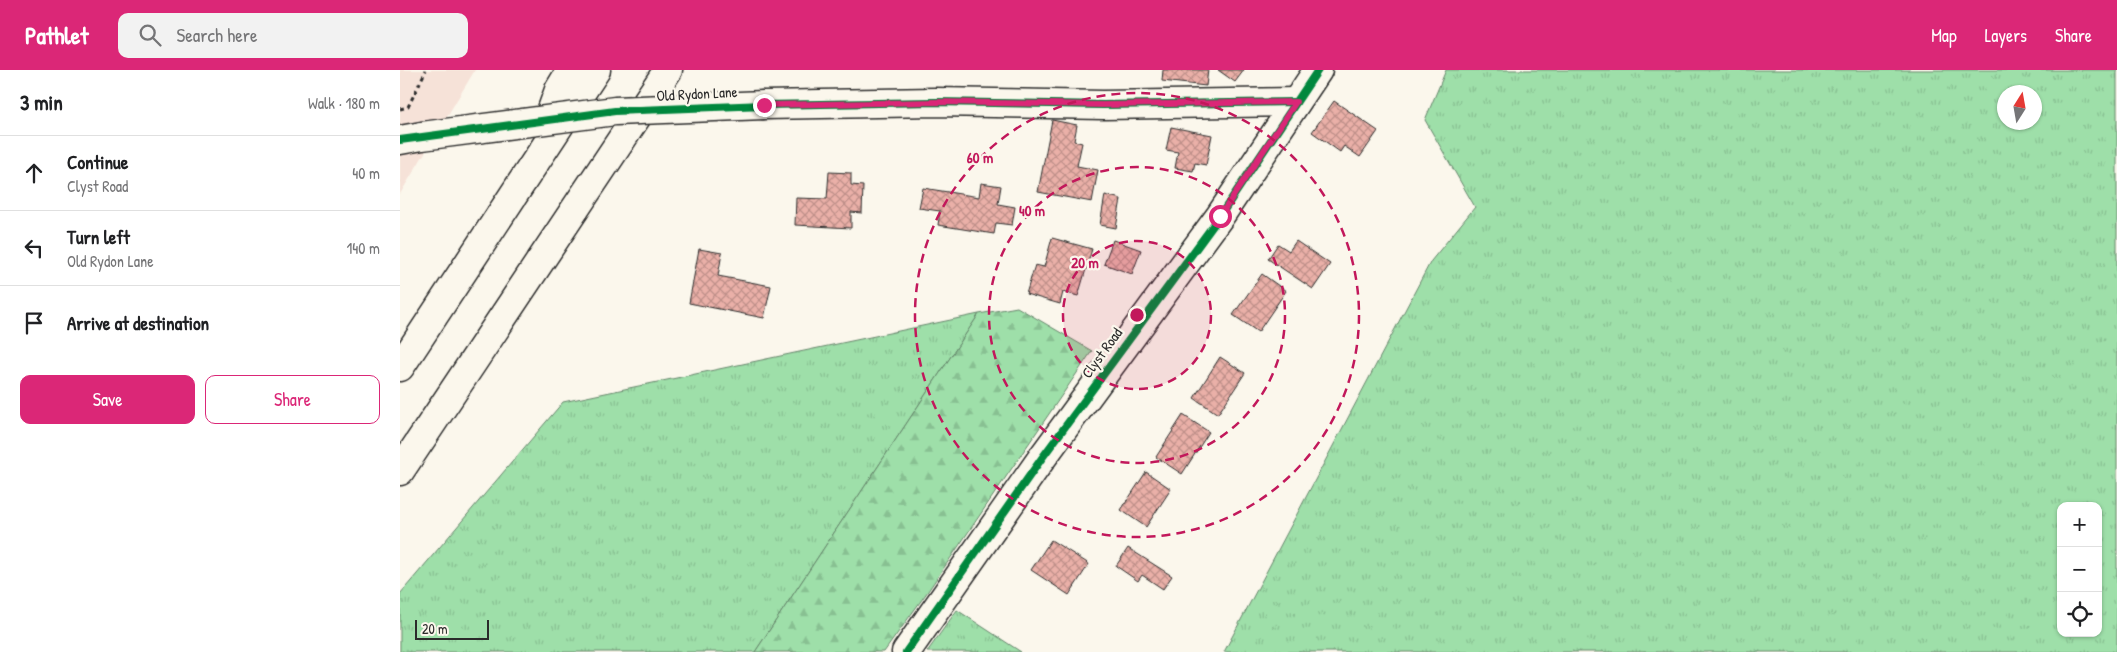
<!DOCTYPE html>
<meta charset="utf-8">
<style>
:root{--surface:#fff;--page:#f2f2f2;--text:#202124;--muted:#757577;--line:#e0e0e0;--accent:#db2777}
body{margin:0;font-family:"Patrick Hand",sans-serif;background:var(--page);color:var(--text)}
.controls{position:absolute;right:15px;bottom:15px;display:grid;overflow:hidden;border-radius:10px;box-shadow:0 1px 4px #0004}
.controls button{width:45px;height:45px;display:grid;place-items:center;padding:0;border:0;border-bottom:1px solid var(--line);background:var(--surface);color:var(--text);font:25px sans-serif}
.compass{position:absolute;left:1597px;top:15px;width:45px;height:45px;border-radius:50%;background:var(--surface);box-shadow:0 1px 4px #0004;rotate:11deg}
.scale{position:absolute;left:15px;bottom:12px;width:74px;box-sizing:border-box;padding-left:5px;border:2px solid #2b2b2b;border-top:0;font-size:14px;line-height:18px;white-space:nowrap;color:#2b2b2b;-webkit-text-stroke:4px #fbf7ec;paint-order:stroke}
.stop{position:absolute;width:15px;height:15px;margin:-11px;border:4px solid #db2777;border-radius:50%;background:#fff}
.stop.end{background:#db2777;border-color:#fff;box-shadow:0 1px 5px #0008}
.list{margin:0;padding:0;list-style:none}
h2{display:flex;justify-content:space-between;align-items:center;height:65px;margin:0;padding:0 20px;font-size:21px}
h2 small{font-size:16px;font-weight:400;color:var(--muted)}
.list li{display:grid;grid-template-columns:32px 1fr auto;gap:15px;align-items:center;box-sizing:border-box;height:75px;padding:0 20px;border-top:1px solid var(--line)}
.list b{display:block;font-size:19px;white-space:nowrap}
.list p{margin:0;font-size:16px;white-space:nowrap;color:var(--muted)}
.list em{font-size:16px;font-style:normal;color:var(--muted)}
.actions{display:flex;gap:10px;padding:15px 20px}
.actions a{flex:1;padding:11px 0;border:1px solid var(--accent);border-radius:10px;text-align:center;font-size:18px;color:var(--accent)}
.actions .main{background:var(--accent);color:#fff}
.icon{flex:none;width:28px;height:28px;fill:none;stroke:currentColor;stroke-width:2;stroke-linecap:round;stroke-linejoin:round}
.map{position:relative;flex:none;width:1717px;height:582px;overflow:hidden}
header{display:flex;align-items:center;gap:30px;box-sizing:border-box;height:70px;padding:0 25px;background:var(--accent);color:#fff}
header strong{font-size:24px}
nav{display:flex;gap:28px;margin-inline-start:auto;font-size:18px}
.search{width:350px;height:45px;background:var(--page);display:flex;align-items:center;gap:12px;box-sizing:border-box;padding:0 18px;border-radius:10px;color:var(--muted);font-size:19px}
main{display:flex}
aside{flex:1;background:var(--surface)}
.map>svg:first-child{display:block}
</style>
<header>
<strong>Pathlet</strong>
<div class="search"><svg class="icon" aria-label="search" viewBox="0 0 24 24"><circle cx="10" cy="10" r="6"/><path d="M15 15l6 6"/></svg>Search here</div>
<nav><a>Map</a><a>Layers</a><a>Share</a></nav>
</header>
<main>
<aside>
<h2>3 min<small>Walk · 180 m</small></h2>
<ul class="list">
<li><svg class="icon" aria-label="ahead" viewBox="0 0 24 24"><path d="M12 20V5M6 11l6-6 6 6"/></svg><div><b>Continue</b><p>Clyst Road</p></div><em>40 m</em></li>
<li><svg class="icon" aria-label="left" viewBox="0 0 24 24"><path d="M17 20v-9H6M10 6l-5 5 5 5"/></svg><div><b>Turn left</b><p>Old Rydon Lane</p></div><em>140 m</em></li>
<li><svg class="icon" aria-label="arrive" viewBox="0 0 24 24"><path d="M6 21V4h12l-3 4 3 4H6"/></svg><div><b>Arrive at destination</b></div></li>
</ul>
<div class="actions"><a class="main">Save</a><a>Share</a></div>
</aside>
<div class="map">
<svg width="1717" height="582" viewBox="0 0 1717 582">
<defs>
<pattern id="grass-tufts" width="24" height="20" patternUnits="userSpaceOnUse" patternTransform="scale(1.25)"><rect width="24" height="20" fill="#9edfa9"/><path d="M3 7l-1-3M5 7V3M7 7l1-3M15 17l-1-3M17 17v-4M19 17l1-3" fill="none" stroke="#88c092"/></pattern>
<pattern id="forest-firs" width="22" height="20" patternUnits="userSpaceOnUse" patternTransform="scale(1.25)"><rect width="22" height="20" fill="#9edfa9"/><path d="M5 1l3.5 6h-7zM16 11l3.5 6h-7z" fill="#88c092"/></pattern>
<pattern id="building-cross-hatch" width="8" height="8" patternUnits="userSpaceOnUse" patternTransform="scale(1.25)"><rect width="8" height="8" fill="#eab0a8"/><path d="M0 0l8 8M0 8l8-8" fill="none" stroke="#be8f89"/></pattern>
</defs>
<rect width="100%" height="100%" fill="#fbf7ec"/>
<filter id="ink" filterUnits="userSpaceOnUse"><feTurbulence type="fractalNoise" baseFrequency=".02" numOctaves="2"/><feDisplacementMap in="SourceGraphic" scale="10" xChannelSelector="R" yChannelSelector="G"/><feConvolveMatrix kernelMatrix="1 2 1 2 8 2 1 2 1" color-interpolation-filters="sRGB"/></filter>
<g filter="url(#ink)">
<path fill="#f6e2d8" d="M0 0H75L0 124Z"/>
<g fill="url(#grass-tufts)" stroke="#64856a" fill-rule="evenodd">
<path d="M1046 0H1717V582H824L1031 191 1075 137 1025 50ZM1604 22H1634V52H1604ZM1661 436H1698V563H1661Z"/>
<path d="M579 244 355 582H0V524L163 332Z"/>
<path d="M557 540 621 582H527Z"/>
</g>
<path fill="url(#forest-firs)" stroke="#64856a" d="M617 237 692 281 528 521 484 582H355L579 244Z"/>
<g fill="url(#building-cross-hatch)" stroke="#2b2b2b">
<path d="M763 0H808L806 16 762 11Z"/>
<path d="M818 0H844L835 12Z"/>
<path d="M934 31 978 61 960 87 944 76 940 82 912 62Z"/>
<path d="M652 50 677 55 674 71 682 73 677 96 698 100 692 132 638 122Z"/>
<path d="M771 57 812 65 806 95 795 93 793 101 775 98 778 82 766 80Z"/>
<path d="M429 102 451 103V115L463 116 462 143 451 142V158L395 155 396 128 427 129Z"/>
<path d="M581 113 601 116 598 134 615 137 612 155 596 153 594 164 538 155 540 141 519 138 523 118 579 127Z"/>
<path d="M705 125 721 129 716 158 700 155Z"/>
<path d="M652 168 692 179 678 226 663 222 660 234 626 224 635 195 644 197Z"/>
<path d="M713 170 741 180 732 204 704 194Z"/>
<path d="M896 171 930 194 913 219 868 189 878 174 889 181Z"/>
<path d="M299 179 322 183 318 206 371 216 364 248 289 233Z"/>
<path d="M862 204 886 221 858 262 833 245Z"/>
<path d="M820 287 845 303 818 344 794 328Z"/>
<path d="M783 345 809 362 782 404 756 387Z"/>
<path d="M746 402 771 419 746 457 721 440Z"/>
<path d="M651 470 689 494 669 525 631 500Z"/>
<path d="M728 478 772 506 763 519 742 505 738 511 716 496Z"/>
</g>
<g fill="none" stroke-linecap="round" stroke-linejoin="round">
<g stroke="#2b2b2b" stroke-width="31">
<g id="street">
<path d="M364 35 535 32 703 35 896 32"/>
<path d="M0 70 22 66"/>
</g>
</g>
<g stroke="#2b2b2b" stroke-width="31">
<path id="secondary" d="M506 582 642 388 820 146 918 0"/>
</g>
<g stroke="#2b2b2b" stroke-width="31">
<g id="highway">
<path d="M146 56 159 20 171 0"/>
<path d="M0 297 196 0"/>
<path d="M0 401 268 0"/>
</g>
</g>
<path stroke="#2b2b2b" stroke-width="3" stroke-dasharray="4 4" stroke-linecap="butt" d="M0 39 8 37 26 0"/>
<use href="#street" stroke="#fbf7ec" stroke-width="28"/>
<use href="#secondary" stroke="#fbf7ec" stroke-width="28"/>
<use href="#highway" stroke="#fbf7ec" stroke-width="28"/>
<g stroke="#2b2b2b" stroke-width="31" stroke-linecap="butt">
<path id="street-bridge" d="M22 66 215 41 364 35"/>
</g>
<use href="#street-bridge" stroke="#fbf7ec" stroke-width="28"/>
<g stroke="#fbf7ec" stroke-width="11">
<g id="cycleway">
<path d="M0 70 215 41 364 35 535 32 703 35 896 32"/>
<path d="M506 582 642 388 820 146 918 0"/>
</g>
</g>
<use href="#cycleway" stroke="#00873e" stroke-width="8"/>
</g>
</g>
<g fill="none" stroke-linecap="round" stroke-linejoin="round" filter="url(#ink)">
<path stroke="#db2777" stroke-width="6" d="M364 35 535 32 703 35 896 32 820 146"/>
</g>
<circle cx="737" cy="245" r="74" fill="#c2185b" fill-opacity=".12"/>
<g fill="none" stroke="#c2185b" stroke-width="2.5" stroke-dasharray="9 6">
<circle cx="737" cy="245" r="74"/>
<circle cx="737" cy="245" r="148"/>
<circle cx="737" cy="245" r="222"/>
</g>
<g text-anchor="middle" stroke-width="4.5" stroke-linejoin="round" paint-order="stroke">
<g font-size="15" fill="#2b2b2b" stroke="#fbf7ec">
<text transform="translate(297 24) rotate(-3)" y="5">Old Rydon Lane</text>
<text transform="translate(702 283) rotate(-54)" y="5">Clyst Road</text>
</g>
</g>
<circle cx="737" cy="245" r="8" fill="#c2185b" stroke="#fbf7ec" stroke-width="2.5"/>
<g font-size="15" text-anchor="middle" font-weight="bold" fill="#c2185b" stroke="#fbf7ec" stroke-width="4.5" stroke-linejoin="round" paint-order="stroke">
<text x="580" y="93">60 m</text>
<text x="632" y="146">40 m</text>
<text x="685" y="198">20 m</text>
</g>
</svg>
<div class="controls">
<button>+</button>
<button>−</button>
<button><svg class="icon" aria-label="locate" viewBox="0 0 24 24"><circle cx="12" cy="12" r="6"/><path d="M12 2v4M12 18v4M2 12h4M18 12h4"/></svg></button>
</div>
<svg class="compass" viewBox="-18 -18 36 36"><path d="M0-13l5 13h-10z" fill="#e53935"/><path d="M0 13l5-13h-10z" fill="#757577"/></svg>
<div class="scale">20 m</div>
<div class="stop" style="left:820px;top:146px"></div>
<div class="stop end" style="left:364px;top:35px"></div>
</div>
</main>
